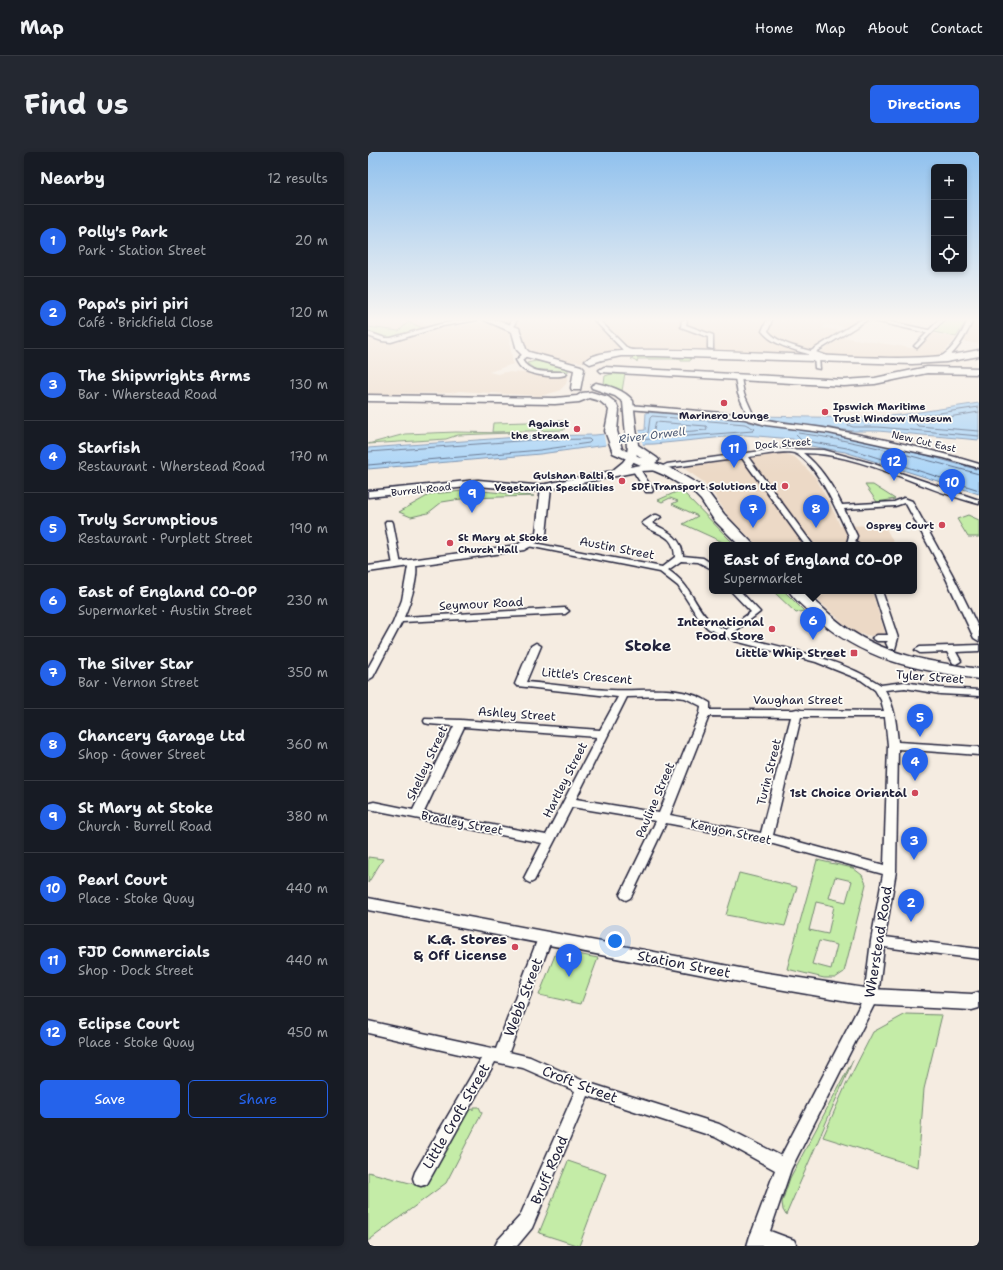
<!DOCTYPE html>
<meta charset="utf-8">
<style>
:root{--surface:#171b24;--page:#242831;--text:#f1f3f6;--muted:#9ea1a6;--line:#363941;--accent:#2563eb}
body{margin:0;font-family:"Shantell Sans",sans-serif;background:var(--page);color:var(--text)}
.controls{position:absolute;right:12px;top:12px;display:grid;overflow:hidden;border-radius:6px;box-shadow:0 2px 6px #0003}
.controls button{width:36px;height:36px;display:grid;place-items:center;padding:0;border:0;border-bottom:1px solid var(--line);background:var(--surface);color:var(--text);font:20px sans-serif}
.you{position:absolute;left:247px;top:789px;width:14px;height:14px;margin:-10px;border:3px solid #fff;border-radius:50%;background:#1a73e8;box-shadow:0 0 0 6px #1a73e833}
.badge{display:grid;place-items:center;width:26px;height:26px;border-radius:50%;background:var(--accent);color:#fff;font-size:13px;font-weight:700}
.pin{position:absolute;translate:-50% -33px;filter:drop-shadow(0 1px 2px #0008)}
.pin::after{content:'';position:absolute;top:21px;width:14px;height:12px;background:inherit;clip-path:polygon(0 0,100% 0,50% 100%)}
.popup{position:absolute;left:341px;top:390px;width:208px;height:52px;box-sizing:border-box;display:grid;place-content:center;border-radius:6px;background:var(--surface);filter:drop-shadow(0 1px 3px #0005);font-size:13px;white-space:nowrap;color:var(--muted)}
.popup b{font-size:15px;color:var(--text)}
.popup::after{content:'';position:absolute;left:50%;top:100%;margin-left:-8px;border:8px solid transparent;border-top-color:var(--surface)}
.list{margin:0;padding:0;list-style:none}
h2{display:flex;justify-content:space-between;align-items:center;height:52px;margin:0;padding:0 16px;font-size:17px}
h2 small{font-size:13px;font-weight:400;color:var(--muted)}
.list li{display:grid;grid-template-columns:26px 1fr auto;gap:12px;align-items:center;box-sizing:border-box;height:72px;padding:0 16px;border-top:1px solid var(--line)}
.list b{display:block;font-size:15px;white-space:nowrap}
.list p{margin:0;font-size:13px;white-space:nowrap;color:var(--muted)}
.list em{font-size:13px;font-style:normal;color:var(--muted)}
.actions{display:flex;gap:8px;padding:12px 16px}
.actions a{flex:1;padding:9px 0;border:1px solid var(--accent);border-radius:6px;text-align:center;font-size:14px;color:var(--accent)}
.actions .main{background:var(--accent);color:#fff}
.icon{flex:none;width:22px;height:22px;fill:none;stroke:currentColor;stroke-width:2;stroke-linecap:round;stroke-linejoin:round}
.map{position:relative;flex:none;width:611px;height:1094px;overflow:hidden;border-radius:6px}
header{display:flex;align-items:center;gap:24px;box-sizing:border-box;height:56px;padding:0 20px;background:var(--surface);border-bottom:1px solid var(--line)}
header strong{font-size:19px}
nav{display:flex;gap:22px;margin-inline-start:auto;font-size:14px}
.intro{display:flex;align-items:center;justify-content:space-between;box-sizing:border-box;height:96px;padding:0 24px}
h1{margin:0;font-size:28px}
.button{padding:10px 18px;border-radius:6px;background:var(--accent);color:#fff;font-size:14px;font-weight:700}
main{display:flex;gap:24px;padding:0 24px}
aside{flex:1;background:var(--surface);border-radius:6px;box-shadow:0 2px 6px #0003}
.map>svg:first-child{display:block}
</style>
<header>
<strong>Map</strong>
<nav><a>Home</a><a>Map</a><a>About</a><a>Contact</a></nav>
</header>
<div class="intro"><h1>Find us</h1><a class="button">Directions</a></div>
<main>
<aside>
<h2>Nearby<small>12 results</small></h2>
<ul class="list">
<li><span class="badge">1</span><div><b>Polly's Park</b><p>Park · Station Street</p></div><em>20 m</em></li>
<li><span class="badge">2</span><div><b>Papa's piri piri</b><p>Café · Brickfield Close</p></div><em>120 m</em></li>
<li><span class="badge">3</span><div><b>The Shipwrights Arms</b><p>Bar · Wherstead Road</p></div><em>130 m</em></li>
<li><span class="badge">4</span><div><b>Starfish</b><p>Restaurant · Wherstead Road</p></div><em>170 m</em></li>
<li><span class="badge">5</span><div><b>Truly Scrumptious</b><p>Restaurant · Purplett Street</p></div><em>190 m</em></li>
<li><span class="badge">6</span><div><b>East of England CO-OP</b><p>Supermarket · Austin Street</p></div><em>230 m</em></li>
<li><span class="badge">7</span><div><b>The Silver Star</b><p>Bar · Vernon Street</p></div><em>350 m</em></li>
<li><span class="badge">8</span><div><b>Chancery Garage Ltd</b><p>Shop · Gower Street</p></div><em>360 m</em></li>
<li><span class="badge">9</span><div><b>St Mary at Stoke</b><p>Church · Burrell Road</p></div><em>380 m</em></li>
<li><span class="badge">10</span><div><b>Pearl Court</b><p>Place · Stoke Quay</p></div><em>440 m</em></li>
<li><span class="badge">11</span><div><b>FJD Commercials</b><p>Shop · Dock Street</p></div><em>440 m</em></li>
<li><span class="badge">12</span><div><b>Eclipse Court</b><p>Place · Stoke Quay</p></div><em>450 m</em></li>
</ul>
<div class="actions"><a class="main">Save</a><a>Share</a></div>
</aside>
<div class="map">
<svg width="611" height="1094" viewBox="0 0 611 1094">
<rect width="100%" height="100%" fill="#f5ece1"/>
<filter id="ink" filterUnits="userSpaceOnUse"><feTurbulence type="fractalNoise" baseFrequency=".025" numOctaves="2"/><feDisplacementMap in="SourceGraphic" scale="8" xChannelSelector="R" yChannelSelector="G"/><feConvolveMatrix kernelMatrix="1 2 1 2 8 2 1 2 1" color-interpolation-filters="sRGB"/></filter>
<g filter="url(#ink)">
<g fill="#ecd9c6">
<path d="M0 168H48L66 175 25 188 0 182Z"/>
<path d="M120 168H494L482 176 458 172 454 176 475 179 440 203 268 201 214 210 177 208 154 198 150 181Z"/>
<path d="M606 168H611V192L594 189Z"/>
<path d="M115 170 132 175 143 181 142 192 145 212 121 220 130 222 138 220 159 221 167 224H200L198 232 191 239 172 244 91 239 83 241 0 242V184L19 191 25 190 77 176Z"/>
<path d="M565 181 588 186 572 205 527 207 461 204 454 201V199L474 185 550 197Z"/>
<path d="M411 302H419L427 305 448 326 468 364 472 374 516 373 527 393H389L360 364 345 341 334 329 317 317 320 315Z"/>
<path d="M440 439H504L517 481 503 484 488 481 475 471Z"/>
</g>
<g fill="#c4eca7" stroke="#738771" fill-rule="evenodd">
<path d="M576 168 597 171 588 185 566 180Z"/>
<path d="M40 170 55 176 20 186 0 179V175L31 179Z"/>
<path d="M267 204H313L323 205 322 209H313V207H270L269 210 263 207Z"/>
<path d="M168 209 200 215V220L166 217 159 211Z"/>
<path d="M247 221H257L254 239 249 238 236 231 237 224Z"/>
<path d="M196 269V278L124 280 125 271Z"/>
<path d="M88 280 142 281 90 283 78 287 0 292 37 282Z"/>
<path d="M497 333H505L527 347 509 350Z"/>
<path d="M313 338 367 393H361L315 372 330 364 304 352 310 349 302 346 294 350 290 348Z"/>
<path d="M95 339H114L166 344 99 346 74 350 60 361 43 365 31 360 63 342Z"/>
<path d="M600 363 611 368V385H600L589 367Z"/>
<path d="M405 439H416L436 459 428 461Z"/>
<path d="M0 705 15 707 0 731Z"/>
<path d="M449 708 485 716 494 723 498 732 476 820 467 826H456L419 817ZM467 725 484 729 478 750 461 746ZM448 750 466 754 460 782 441 778ZM451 789 469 793 463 817 444 812Z"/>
<path d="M371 721 429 735 417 774 358 763Z"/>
<path d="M189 798 230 806 213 852 171 843Z"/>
<path d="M538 862 574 863 556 937 550 1015 455 985 477 935 505 880Z"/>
<path d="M485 908 418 1063 415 1058 414 1050 422 1026Z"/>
<path d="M106 955H111L114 961 78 1031 0 1089V1020L57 1035 100 958 106 957Z"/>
<path d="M200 1009 238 1022 211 1094 171 1081Z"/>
</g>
<g fill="#acd5f7" stroke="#758dac">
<path d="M611 251V288L510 279H485L406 269 397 268 392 264 494 266 532 263Z"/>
<path d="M278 260 381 268V270L389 272 470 282 550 301 611 318V342L477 300 431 292 425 287 377 283 286 292 238 293 172 302 0 317V296L164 284 227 283 277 278Z"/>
</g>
<path fill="#f5ece1" d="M271 277 275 293 238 294 235 280Z"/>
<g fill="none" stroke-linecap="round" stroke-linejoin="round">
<g stroke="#596a86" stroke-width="1">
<path d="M611 255 532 267 481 271 480 273 485 275H510L611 284"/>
<path d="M611 260 550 270 548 272 550 274 611 279"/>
<path d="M288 270 338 274 339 276 338 278 288 282 286 280Z"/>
<path d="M270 283 280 281 282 266 284 264 377 272 387 277 385 279 270 288"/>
<path d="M0 300 164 288 221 287 223 289 221 291 172 298 0 313"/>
<path d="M611 322C551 306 492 289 430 281L428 283 433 288 479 296 611 338"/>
</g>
<g stroke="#22223b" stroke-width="3">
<g id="minor">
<path d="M94 168H109L75 174 23 190 14 189 0 184V180L17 186H23L72 172Z"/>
<path d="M144 168H149L144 176H140Z"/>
<path d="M226 168H231L260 197 272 200V202L256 199Z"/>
<path d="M314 168H319L318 173 345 183V197L340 196V185L313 175Z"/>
<path d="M399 168H404L400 179C410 191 428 195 443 199L492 168H499L448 200 462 205V207L460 208 444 203H440V202C424 197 405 193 394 179Z"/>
<path d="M502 168H514L561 178 571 168H576L549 196 546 194 559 181Z"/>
<path d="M600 168H605C599 181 586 209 570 208V206C585 199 593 183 600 168Z"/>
<path d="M156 201 161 202 154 208C162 222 181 220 196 220L199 222C191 227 164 223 156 218 152 215 150 212 148 208Z"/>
<path d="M446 205 451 206 452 217 447 216Z"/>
<path d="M370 224 373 226 376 242 385 262 383 264C409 272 435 272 461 277 512 286 562 297 611 312V316L576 306 461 281 398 273 377 267 261 257 258 255 261 253 377 263 379 262 370 242 367 226Z"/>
<path d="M409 297 456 298 503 311 611 348V352C555 338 492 301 435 301 452 314 464 333 474 353L526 350 536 346 544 349 584 422 611 477V489L606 486 576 422 538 352 536 351 527 354 476 357 489 384 487 390 491 393H481L479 391 481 384C471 364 449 309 426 301 418 298 390 304 380 305L445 393H437L374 306 299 316 295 314 299 312Z"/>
<path d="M268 315 272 317 285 338 284 340H278L277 338 264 317Z"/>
<path d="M286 363H289L293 365 284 371C299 379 314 385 315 404L335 406 344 412V417L330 410 313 409 300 418C322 432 324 449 339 466 344 472 351 475 358 478L383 460 363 439H372L392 460 365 481 373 485C420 497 472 506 513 533L537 530 572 536 611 538V544L572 542 537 536 517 538C527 555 528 571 530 590L611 595V603L530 597 528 719 517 785 611 797V807L516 795 510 845 423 1017 402 1079 426 1088 429 1094H379L382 1084 385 1077 407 1018 347 985 220 944 164 1076 149 1094H127L130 1088 152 1064 207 939 155 916 127 910 59 1032 53 1034 47 1032 45 1026 47 1020 113 907 0 881V869L128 897 170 786 172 782 177 781 182 782 184 786 141 900 162 905 218 930 351 972 413 1004 496 845 503 789 515 722 398 690 298 671 264 743 262 746 258 748 254 746 252 743 288 669 204 655 166 729 162 731 158 729 156 726 174 691 6 658 2 657 0 654 2 651 6 650 45 658 86 574 61 572 57 571 56 569 57 567 93 568 232 578 250 545 149 534 147 532 163 494 168 491 173 494 158 530C186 532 215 537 243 538 277 540 312 531 342 551V558H425L429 557 433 558 516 559 513 548 507 538 493 528 448 510 367 489 341 477 333 470 310 434 292 420 160 394 156 392 160 390 294 415 307 405C306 379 288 385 274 371ZM298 544 317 546 333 554 332 561 291 661 208 647 259 545ZM341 564 423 565 393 681 302 663ZM433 565H517L520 593 516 713 405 683ZM96 575 229 585 178 683 56 660Z"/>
<path d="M18 369H24L25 371 33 413 32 415H29L25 413 17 371Z"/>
<path d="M41 409H47C52 422 42 452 36 465L197 456 201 459 197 462 34 470 5 525 0 528V516L25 471 34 448Z"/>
<path d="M506 439H514L530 486 527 497H521L518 491 520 489H509L504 486 509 483H520Z"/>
<path d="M611 493V499L588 500 593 509 588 512 585 511 579 500 552 501 547 498 552 495Z"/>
</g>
</g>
<g stroke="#22223b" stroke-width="3">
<g id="tertiary">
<path d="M178 332 183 335 178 382 172 389 156 398 0 420V414L149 393 168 381 173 335Z"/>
<path d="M0 746 393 820 503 837 604 842 611 840V856L604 858 503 853 393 834 0 758Z"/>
</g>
</g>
<g stroke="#22223b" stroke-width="3">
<path id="secondary" d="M265 292 270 295 268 306 262 315C272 313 283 311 293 314L294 316 293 318 273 319 178 338 166 339 110 334 0 345V339L110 328 166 333 178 332 244 319 255 310 258 306 260 295Z"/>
</g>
<g stroke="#22223b" stroke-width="3">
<g id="primary">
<path d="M116 168H130L151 176 158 197 161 200 213 214 216 217 212 238H204L203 236 206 218 155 204 149 198 144 180Z"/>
<path d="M265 198C332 197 399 201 466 204 515 206 563 209 611 198V204L578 210 544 212 288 204H253L234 208 222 212 217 209C226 200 253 199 265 198Z"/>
<path d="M236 215 476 228 507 226 559 215 611 216V222L559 221 507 232 476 234 233 220 231 218Z"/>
<path d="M228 231C241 234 257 238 265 249L270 293 289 306 291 308 287 311 304 317 333 334 341 342 356 362 386 393H371L346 368 333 348 325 340 296 323 245 301 237 279 241 258 239 255 232 249 221 246 211 250 187 252 0 249V243L187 246 209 244 214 241 223 240 240 245 248 251 251 258 249 279 254 297 274 306 259 295 255 250 247 244 224 236 223 234Z"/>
<path d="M421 439H436C451 452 464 466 480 477 520 504 565 510 611 517V527C547 517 494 509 445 463 437 456 427 448 421 439Z"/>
</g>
</g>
<use href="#minor" fill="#fdfcf7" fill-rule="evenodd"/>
<use href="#tertiary" fill="#fdfcf7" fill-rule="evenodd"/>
<use href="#secondary" fill="#fdfcf7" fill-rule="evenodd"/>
<use href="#primary" fill="#fdfcf7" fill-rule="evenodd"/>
</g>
</g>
<linearGradient id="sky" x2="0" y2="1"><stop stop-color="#90c1ee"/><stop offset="0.52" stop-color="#faf6f2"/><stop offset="1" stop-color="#faf6f2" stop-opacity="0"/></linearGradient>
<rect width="611" height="322" fill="url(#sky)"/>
<g fill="#d1495b" stroke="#fdfcf7" stroke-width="1.5">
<circle cx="356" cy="251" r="4"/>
<circle cx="457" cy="260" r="4"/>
<circle cx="209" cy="277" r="4"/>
<circle cx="254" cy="329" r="4"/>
<circle cx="417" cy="334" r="4"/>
<circle cx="574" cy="373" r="4"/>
<circle cx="82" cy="391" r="4"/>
<circle cx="404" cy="477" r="4"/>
<rect x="482" y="497" width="8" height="8" rx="2"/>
<circle cx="547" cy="641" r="4"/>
<circle cx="147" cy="795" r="4"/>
</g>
<g text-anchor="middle" stroke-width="3.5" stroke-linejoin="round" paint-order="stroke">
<g font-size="10" font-weight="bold" fill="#22223b" stroke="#fdfcf7" text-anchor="end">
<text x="465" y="258" text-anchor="start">Ipswich Maritime<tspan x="465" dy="12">Trust Window Museum</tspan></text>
<text x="356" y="267" text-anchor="middle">Marinero Lounge</text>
<text x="201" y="275">Against<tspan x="201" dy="12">the stream</tspan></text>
<text x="246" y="327">Gulshan Balti &amp;<tspan x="246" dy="12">Vegetarian Specialities</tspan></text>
<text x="409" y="338">SDF Transport Solutions Ltd</text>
<text x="566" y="377">Osprey Court</text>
<text x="90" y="389" text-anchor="start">St Mary at Stoke<tspan x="90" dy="12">Church Hall</tspan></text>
</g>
<g font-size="10" fill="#22223b" stroke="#fdfcf7">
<text transform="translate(556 289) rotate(13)" y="4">New Cut East</text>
<text transform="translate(415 291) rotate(-4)" y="4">Dock Street</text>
<text transform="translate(53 337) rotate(-6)" y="4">Burrell Road</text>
</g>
<g font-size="11" font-style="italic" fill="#4b5873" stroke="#fdfcf7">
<text transform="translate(284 283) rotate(-7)" y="4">River Orwell</text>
</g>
<g font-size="12" fill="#22223b" stroke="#fdfcf7">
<text transform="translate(249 396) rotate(11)" y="4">Austin Street</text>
<text transform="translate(113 452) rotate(-3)" y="4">Seymour Road</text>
<text transform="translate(219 524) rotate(5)" y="4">Little's Crescent</text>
<text transform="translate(562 525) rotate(4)" y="4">Tyler Street</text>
<text x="430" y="552">Vaughan Street</text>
<text transform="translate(149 562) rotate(4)" y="4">Ashley Street</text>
<text transform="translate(59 611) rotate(-65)" y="4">Shelley Street</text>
<text transform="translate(401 620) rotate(-76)" y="4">Turin Street</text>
<text transform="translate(197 628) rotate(-63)" y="4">Hartley Street</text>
<text transform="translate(287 648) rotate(-67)" y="4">Pauline Street</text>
<text transform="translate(94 671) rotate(11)" y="4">Bradley Street</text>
<text transform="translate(363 680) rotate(12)" y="4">Kenyon Street</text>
</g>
<g font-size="12" font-weight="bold" fill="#22223b" stroke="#fdfcf7" text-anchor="end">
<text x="396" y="474">International<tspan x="396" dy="14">Food Store</tspan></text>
<text x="478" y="505">Little Whip Street</text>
<text x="539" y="645">1st Choice Oriental</text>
</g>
<g font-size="14" font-weight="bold" fill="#22223b" stroke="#fdfcf7" text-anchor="end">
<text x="139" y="792">K.G. Stores<tspan x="139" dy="16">&amp; Off License</tspan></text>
</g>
<g font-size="14" fill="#22223b" stroke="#fdfcf7">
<text transform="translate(510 790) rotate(-81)" y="5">Wherstead Road</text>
<text transform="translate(316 812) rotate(11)" y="5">Station Street</text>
<text transform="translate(155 845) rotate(-69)" y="5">Webb Street</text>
<text transform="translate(212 932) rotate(21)" y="5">Croft Street</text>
<text transform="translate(88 964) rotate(-60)" y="5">Little Croft Street</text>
<text transform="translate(181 1018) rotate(-67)" y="5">Bruff Road</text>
</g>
<g font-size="16" font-weight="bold" fill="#22223b" stroke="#fdfcf7">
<text x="280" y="499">Stoke</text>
</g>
</g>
</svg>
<div class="controls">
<button>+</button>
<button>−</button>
<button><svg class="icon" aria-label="locate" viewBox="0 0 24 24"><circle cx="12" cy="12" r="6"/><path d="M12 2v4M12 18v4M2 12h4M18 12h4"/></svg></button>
</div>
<div class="you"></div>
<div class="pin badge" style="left:201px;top:825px">1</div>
<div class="pin badge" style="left:543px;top:770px">2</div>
<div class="pin badge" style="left:546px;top:708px">3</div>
<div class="pin badge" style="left:547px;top:629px">4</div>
<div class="pin badge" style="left:552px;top:585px">5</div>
<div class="pin badge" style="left:445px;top:488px">6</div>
<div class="popup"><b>East of England CO-OP</b>Supermarket</div>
<div class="pin badge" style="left:385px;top:376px">7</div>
<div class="pin badge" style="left:448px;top:376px">8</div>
<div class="pin badge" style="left:104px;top:361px">9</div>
<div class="pin badge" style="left:584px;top:350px">10</div>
<div class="pin badge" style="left:366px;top:316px">11</div>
<div class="pin badge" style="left:526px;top:329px">12</div>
</div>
</main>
